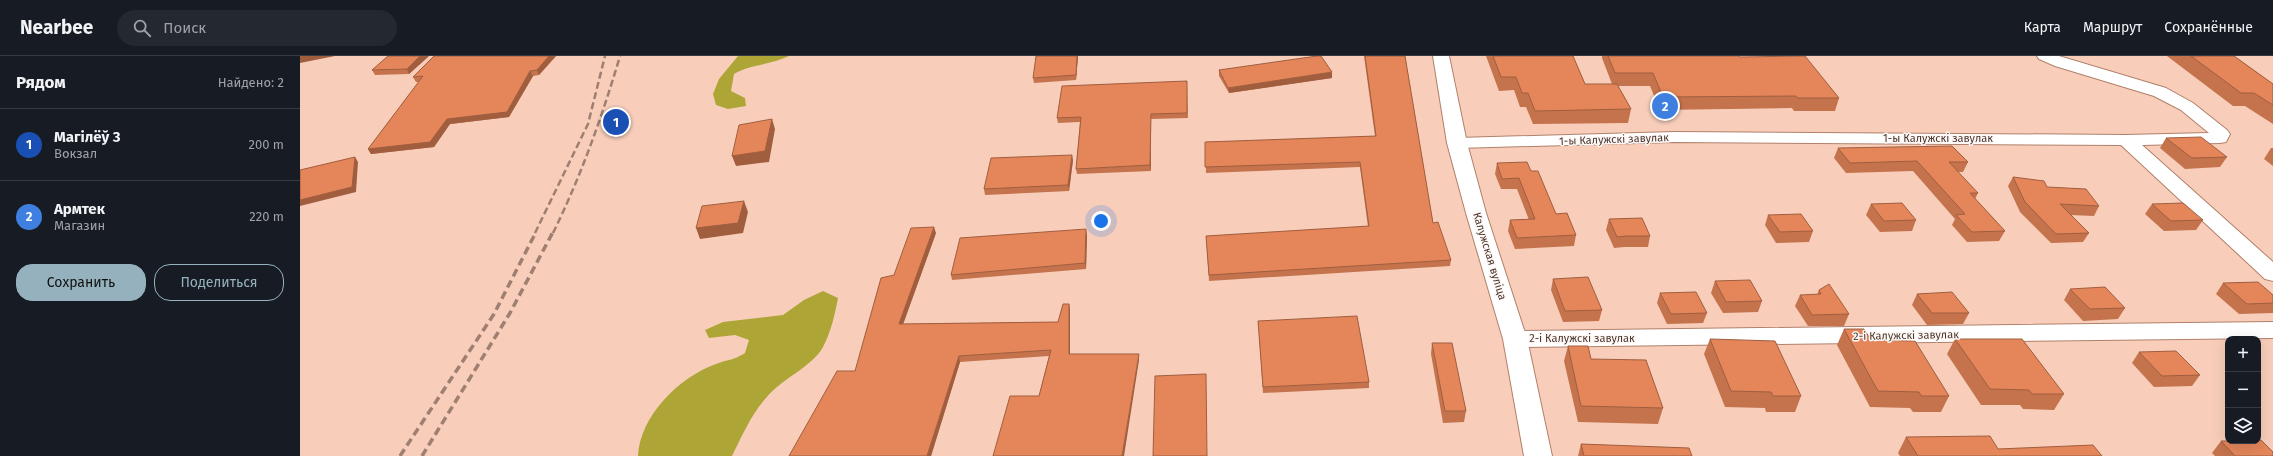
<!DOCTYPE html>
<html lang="ru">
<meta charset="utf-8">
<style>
:root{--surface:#171b24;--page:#242831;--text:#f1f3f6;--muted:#9ea1a6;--line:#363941;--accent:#94b1bd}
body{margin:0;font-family:"Fira Sans",sans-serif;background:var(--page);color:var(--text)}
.controls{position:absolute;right:12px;bottom:12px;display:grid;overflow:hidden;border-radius:8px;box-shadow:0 4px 16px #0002}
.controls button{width:36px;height:36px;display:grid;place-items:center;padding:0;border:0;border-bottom:1px solid var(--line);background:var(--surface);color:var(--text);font:20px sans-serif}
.you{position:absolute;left:801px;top:165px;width:14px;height:14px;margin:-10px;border:3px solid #fff;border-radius:50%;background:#1a73e8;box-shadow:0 0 0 6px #1a73e833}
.badge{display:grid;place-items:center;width:26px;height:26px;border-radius:50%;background:var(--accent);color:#fff;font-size:13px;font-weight:700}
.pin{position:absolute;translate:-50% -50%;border:2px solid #fff;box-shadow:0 1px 4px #0006}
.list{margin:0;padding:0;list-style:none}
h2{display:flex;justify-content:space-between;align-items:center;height:52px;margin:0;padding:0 16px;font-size:17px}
h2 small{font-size:13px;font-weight:400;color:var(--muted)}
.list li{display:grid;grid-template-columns:26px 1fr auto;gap:12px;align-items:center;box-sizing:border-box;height:72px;padding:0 16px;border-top:1px solid var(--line)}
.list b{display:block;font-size:15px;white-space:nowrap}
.list p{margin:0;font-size:13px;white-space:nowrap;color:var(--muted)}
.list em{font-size:13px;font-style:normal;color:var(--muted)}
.actions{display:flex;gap:8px;padding:12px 16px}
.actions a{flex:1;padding:9px 0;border:1px solid var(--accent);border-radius:16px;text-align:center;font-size:14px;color:var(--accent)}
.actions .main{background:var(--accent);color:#111}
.icon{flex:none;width:22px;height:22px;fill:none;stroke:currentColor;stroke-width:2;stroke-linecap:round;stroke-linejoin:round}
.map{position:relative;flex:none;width:1973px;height:400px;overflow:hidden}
header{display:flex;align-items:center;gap:24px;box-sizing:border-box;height:56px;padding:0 20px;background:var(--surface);border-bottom:1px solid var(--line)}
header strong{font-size:19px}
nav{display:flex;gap:22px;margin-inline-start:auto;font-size:14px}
.search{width:280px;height:36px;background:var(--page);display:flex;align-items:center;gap:10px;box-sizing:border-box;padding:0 14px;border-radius:22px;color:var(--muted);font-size:15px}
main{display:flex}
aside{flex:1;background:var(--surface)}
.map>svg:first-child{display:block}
</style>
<header>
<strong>Nearbee</strong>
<div class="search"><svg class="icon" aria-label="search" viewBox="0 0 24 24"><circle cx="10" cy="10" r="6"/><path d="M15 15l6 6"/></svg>Поиск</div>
<nav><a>Карта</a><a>Маршрут</a><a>Сохранённые</a></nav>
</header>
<main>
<aside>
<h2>Рядом<small>Найдено: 2</small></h2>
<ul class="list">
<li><span class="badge" style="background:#1a4fb4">1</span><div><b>Магілёў 3</b><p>Вокзал</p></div><em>200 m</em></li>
<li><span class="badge" style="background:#3f7fe0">2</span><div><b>Армтек</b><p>Магазин</p></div><em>220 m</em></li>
</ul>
<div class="actions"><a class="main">Сохранить</a><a>Поделиться</a></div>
</aside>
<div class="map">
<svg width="1973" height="400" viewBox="0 0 1973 400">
<rect width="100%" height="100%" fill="#f8cebb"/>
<g fill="#ada536">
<path d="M438 0H489C471 9 451 8 434 18L431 35 445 42 446 50 428 53 416 49 413 38 419 23Z"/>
<path d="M523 235 538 242C535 258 531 276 523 291 512 311 481 323 466 342 451 359 442 380 432 400H338C340 360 379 321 416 308 429 303 432 305 445 297L449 284 435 279 409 282 405 274 423 266 483 259 504 244Z"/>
</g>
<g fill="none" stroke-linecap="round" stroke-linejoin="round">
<g stroke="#b1806a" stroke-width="2">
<g id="street">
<path d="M1737 0H1759L1866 32 1893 47 1927 74 1930 78 1926 86 1920 87 1842 89 1973 206V225L1965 223 1821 89 1375 86 1157 92 1151 91 1148 87 1151 83 1157 82 1375 76 1826 79 1909 77 1881 54 1854 40 1755 10 1739 3Z"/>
<path d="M1973 266V282L1215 291 1207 289 1204 283 1207 277 1215 275Z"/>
</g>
</g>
<g stroke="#b1806a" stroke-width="2">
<path id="secondary" d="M1133 0H1149L1167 87 1186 157 1227 283 1252 400H1224L1203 283 1166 157 1147 87Z"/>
</g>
<use href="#street" fill="#fff" fill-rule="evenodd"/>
<use href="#secondary" fill="#fff" fill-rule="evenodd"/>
<g stroke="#9e7f71" stroke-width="2.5" stroke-dasharray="7 3.5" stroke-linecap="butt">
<path d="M235 177 288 68 305 0"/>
<path d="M253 177C281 120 302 61 320 0"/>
</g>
<g stroke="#9e7f71" stroke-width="3.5" stroke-dasharray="8 4.5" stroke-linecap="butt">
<path d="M100 400 194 258 236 176"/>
<path d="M122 400 210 257 253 176"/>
</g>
</g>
<g fill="#c4734d">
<path d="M129 0 109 18 75 19 72 14Z"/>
<path d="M256 0 239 19 233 20 209 61 150 68 134 91 71 98 68 93 119 26H116L113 21Z"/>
<path d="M778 0 776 24 734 27 733 22Z"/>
<path d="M1064 0H1105L1133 167 1151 204 1150 210 909 225 906 180 1068 171 1060 111 906 117 905 86 1075 80Z"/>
<path d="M1186 0H1273L1285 28H1312L1302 2V0H1439L1440 1 1539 42 1535 55H1494L1492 52 1360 54 1350 30H1318L1331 53 1328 67 1233 68 1226 51H1220L1214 34 1199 35Z"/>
<path d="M1867 0H1934L1973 28V68L1945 50H1933Z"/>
<path d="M919 14 1032 22 929 37 919 20Z"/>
<path d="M887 25 888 62 851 63V115L777 118 776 113 780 66 758 67 757 62Z"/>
<path d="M1866 82 1927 101 1920 111 1885 113 1860 92Z"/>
<path d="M1538 92 1668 106 1663 116H1657L1678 137 1675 143 1705 175 1699 185 1667 186 1652 169 1655 163 1613 115 1546 117 1534 102Z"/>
<path d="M1971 92H1973V110L1964 103Z"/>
<path d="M773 104 769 135 685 139 684 133Z"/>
<path d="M1197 107 1231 115 1256 158 1276 179 1274 190 1215 193 1208 175 1210 164H1229L1217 133H1201L1195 118Z"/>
<path d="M1713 121 1799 150 1794 160 1770 159 1789 177 1783 186 1751 187 1720 156 1708 130Z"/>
<path d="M1571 148 1616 164 1612 175 1580 176 1566 159Z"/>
<path d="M1852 148 1903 164 1896 174 1864 175 1845 158Z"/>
<path d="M1468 159 1513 175 1509 186 1476 187 1465 169Z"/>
<path d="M1309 163 1350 180 1348 191H1324L1314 192 1306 174Z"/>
<path d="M636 177 603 268 758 266 769 248 770 254V298H839V304L739 340 749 300 660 306 631 400H489L555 315 594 219Z"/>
<path d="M787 179 786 213 652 224 651 219Z"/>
<path d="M1253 223 1302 254 1299 265 1263 266 1251 234Z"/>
<path d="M1415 225 1462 245 1458 256 1423 257 1411 237Z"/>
<path d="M1923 227 1973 239V257L1939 258 1916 238Z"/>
<path d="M1770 233 1825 252 1818 263 1783 265 1764 244Z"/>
<path d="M1519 234 1549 258 1544 270H1508L1495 250 1500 239H1517Z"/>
<path d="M1360 237 1407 257 1403 267 1367 268 1357 247Z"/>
<path d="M1617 238 1669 257 1663 268 1627 269 1612 249Z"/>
<path d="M958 265 1069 326V332L963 337Z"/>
<path d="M1544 273 1571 284 1649 340 1641 356H1613L1610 352 1570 351 1537 289Z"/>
<path d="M1410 283 1501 340 1495 356H1466L1465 352 1425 351 1404 298Z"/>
<path d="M1655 283 1764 338 1754 354 1723 353 1720 349H1681L1647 298Z"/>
<path d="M1132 287 1166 355 1164 366 1143 367 1131 298Z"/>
<path d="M1268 290 1363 352 1358 368 1278 366 1264 305Z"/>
<path d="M1839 296 1900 319 1892 330 1854 331 1832 307Z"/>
<path d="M1606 381 1698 393 1802 400H1600L1598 397Z"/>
<path d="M1921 385 1973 400H1915L1912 397Z"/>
<path d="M1281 388 1392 400H1278Z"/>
</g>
<g fill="#a05e3f">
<path d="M0 0H35L0 7Z"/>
<path d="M120 0H129L109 18 107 13Z"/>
<path d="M249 0H256L239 19 237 14Z"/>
<path d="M777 0H778L776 24V19Z"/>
<path d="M230 15 233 20 209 61 150 68 134 91 71 98 68 93 147 63Z"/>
<path d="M1032 16V22L929 37 928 32Z"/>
<path d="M851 58V115L850 109Z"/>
<path d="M472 63 475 73 469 106 436 110 432 100Z"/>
<path d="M772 99 773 104 769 135 768 129Z"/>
<path d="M55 101 58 106 56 136 0 150V144Z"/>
<path d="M444 145 448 156 443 177 400 183 396 172Z"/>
<path d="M634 171 636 177 601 274 599 268Z"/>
<path d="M786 173 787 179 786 213 785 207Z"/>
<path d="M769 248 770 254V303L769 298Z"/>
<path d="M839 298V304L824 400H822Z"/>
<path d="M659 300 660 306 631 400H627Z"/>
</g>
<g fill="#e4865a" stroke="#a05e3f">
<path d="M88 0H120L107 13 72 14Z"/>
<path d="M134 0H249L237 14 230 15 207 56 147 63 130 86 68 93 123 20 113 21Z"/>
<path d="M736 0H777L776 19 733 22Z"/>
<path d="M1017 0H1021L1032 16 928 32 919 14Z"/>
<path d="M1065 0H1105L1133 167 1138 166 1151 204 909 219 906 180 1069 170 1060 106 905 111V86L1076 80Z"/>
<path d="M1193 0H1273L1285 28H1317L1331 53 1235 55 1228 37H1222L1216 21H1201Z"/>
<path d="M1308 0H1439L1440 1 1505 0 1539 42H1498L1496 40 1363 41 1353 17H1315Z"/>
<path d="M1891 0H1934L1973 28V49L1954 37H1941Z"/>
<path d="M887 25V57L851 58 850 109 776 113 781 61 757 62 762 30Z"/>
<path d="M472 63 465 95 432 100 439 69Z"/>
<path d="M1901 81 1927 101 1892 102 1866 82Z"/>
<path d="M1652 90 1668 106H1649L1678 137H1670L1705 175 1672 176 1656 159 1665 158 1617 105 1550 107 1538 92Z"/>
<path d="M772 99 768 129 684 133 691 102Z"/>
<path d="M55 101 52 131 0 144V114Z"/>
<path d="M1227 106 1231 115H1238L1256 158 1267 157 1276 179 1217 182 1210 164 1235 163 1219 122 1202 123 1197 107Z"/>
<path d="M1713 121 1744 125 1747 131 1786 133 1799 150 1760 148 1789 177 1756 178 1725 146Z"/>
<path d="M444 145 438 167 396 172 402 150Z"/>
<path d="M1602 147 1616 164 1584 165 1571 148Z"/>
<path d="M1883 147 1903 164 1871 165 1852 148Z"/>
<path d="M1501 158 1513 175 1480 176 1468 159Z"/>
<path d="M1342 162 1350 180H1326L1317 181 1309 163Z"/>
<path d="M634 171 599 268 758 266 763 248H769V298H839L822 400H693L710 340H739L751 294 659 300 627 400H489L537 315H555L581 222 594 219 611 172Z"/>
<path d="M786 173 785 207 651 219 660 182Z"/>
<path d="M1288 221 1302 254 1265 255 1253 223Z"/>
<path d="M1450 224 1462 245 1426 246 1415 225Z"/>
<path d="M1958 226 1973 239V247L1947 248 1923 227Z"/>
<path d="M1529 228 1549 258 1512 259 1500 239 1521 238 1519 234Z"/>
<path d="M1805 231 1825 252 1790 253 1770 233Z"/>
<path d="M1396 236 1407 257 1371 258 1360 237Z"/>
<path d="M1652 236 1669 257H1632L1617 238Z"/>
<path d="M1057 260 1069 326 963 331 958 265Z"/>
<path d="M1544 273H1564L1571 284 1615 285 1649 340H1621L1619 336 1578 335Z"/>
<path d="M1410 283 1475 285 1501 340H1473L1471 336 1431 335Z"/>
<path d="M1655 283H1722L1764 338H1732L1729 334 1690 333Z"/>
<path d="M1132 287H1152L1166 355H1145Z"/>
<path d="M1268 290H1288L1291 303 1346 304 1363 352 1281 350Z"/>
<path d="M1876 295 1900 319 1862 320 1839 296Z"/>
<path d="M906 318 907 400H853L855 320Z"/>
<path d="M1690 380 1698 393 1793 389 1802 400H1618L1606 381Z"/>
<path d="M1958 384H1961L1973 396V400H1935L1921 385H1958Z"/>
<path d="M1281 388 1389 392 1392 400H1284Z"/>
</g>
<g text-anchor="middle" stroke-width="3" stroke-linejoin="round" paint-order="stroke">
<g font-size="11" fill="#4b362d" stroke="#fdf8f5">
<text x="1638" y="86">1-ы Калужскі завулак</text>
<text transform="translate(1314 83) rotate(-2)" y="4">1-ы Калужскі завулак</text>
<text transform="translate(1190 200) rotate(73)" y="4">Калужская вуліца</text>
<text transform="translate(1606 279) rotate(-1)" y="4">2-і Калужскі завулак</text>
<text x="1282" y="286">2-і Калужскі завулак</text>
</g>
</g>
</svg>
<div class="controls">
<button>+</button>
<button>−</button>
<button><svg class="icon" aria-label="layers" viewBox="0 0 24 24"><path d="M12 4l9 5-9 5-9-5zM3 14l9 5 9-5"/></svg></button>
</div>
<div class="you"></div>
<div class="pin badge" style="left:316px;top:66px;background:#1a4fb4">1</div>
<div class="pin badge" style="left:1365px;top:50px;background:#3f7fe0">2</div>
</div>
</main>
